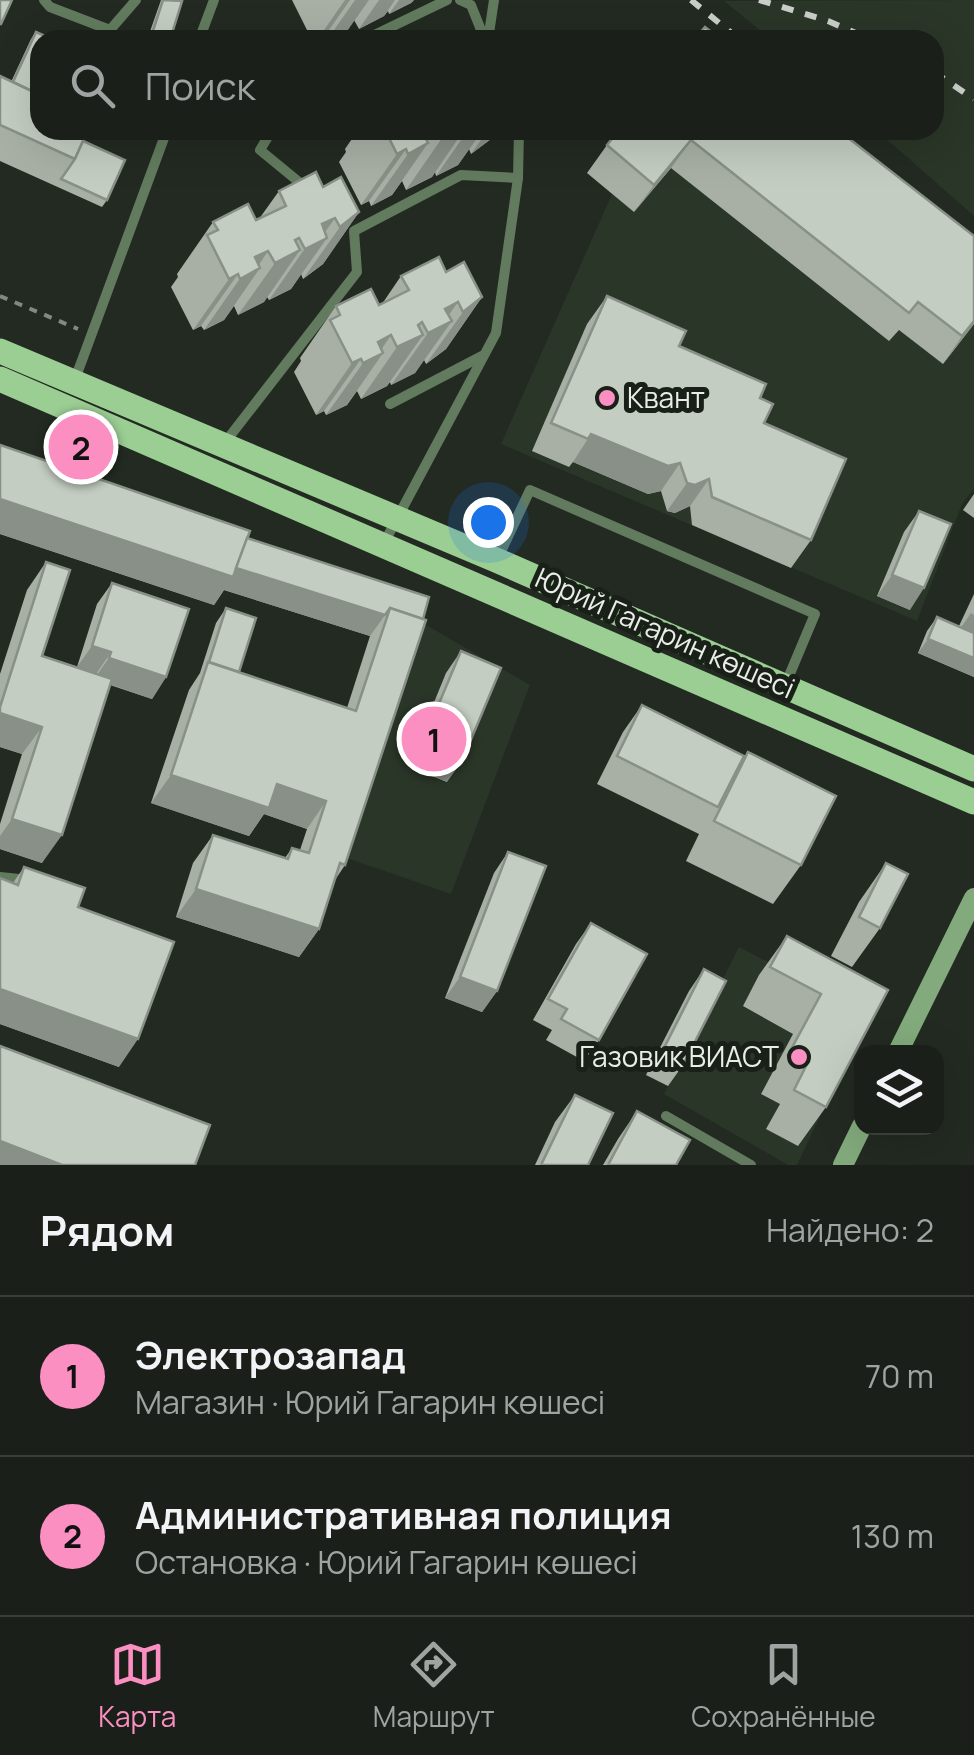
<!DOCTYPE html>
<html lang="ru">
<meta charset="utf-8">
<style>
:root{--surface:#1a2019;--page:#232822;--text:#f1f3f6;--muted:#9fa3a2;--line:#383e38;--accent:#fc8fc2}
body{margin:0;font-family:Manrope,sans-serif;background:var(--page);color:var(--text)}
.controls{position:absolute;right:30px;bottom:30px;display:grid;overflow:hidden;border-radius:20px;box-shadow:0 10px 40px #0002}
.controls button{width:90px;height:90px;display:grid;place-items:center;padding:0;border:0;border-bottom:2px solid var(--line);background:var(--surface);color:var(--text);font:50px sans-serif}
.you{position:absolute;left:488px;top:522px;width:35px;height:35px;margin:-25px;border:8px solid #fff;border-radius:50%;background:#1a73e8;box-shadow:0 0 0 15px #1a73e833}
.badge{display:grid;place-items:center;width:65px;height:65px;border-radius:50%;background:var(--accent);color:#111;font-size:32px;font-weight:700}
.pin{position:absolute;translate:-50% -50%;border:5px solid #fff;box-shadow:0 2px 10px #0006}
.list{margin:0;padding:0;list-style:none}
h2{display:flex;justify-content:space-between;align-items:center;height:130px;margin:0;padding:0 40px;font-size:42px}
h2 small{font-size:32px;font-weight:400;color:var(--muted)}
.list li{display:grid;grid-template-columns:65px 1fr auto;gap:30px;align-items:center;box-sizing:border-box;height:160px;padding:0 40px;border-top:2px solid var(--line)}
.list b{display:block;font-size:38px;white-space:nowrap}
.list p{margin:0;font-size:32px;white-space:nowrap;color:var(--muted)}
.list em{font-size:32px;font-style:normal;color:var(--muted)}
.icon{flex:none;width:55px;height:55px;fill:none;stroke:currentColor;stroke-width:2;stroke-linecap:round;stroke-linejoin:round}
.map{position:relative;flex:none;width:974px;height:1165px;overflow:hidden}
.search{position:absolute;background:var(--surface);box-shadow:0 10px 40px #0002;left:30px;right:30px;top:30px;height:110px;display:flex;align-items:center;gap:25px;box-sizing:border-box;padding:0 35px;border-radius:30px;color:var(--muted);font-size:38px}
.sheet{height:450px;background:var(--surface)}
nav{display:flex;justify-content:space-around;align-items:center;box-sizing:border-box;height:140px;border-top:2px solid var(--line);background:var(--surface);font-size:28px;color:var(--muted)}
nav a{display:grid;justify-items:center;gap:5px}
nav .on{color:var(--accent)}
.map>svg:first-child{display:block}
</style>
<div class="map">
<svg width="974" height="1165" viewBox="0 0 974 1165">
<rect width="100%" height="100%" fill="#222a21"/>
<g fill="#2a3628">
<path d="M974 0V216L876 130H934V40H772L724 1Z"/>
<path d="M623 130 974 279V489L962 504 917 621 501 444 612 194 587 173Z"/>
<path d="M414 618 530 685 451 894 341 856Z"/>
<path d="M739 947 869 1014 797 1165H788L664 1094Z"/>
</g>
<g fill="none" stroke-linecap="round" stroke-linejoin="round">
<path stroke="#828981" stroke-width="4" stroke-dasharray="8 8" stroke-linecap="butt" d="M0 296 78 329"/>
<g stroke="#627b5e" stroke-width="10">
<path d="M44 0 50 7 110 30 136 0"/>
<path d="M460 0 471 5 485 40"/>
<path d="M199 40 214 0"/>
<path d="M364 40 447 0"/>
<path d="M488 40 494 0"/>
<path d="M272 130 260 150 305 187"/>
<path d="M74 382 167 130"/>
<path d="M390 404 482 356"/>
<path d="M223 445 357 272 354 231 461 175 518 178"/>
<path d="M384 543 496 333 518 178 519 130"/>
<path d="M497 560 530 490 815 614 786 683"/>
<path d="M0 877 29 880"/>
<path d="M666 1116 751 1165"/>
</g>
<g stroke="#82aa7c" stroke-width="20">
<path d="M898 1052 974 898"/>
<path d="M843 1165 862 1126"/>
</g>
<g stroke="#9bce93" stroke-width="25">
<path d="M0 351 496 560 974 769"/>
<path d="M0 379 974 802"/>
</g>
<g stroke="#c9cec8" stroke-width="6" stroke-dasharray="12 12" stroke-linecap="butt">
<path d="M691 0 740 40"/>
<path d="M759 0 828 21 872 40"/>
<path d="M934 72 974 99"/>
</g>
</g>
<g fill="#a8b0a6">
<path d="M161 0H163L170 40H147Z"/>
<path d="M292 0H414L411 3 389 14 388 11 384 16 359 29 354 20 345 34 333 40H312Z"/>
<path d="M36 32 40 130 83 141 107 200 102 207 0 161V76L11 82 31 39Z"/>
<path d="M358 130H497L491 139 471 154 469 149 458 165 436 176 435 172 432 177 406 190 402 181 392 195 371 206 369 201 361 205 339 162 346 152 345 149Z"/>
<path d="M838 130 974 324 943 364 899 330 889 341 671 168 634 212 587 173 607 145Z"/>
<path d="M323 187 359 212 323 264 303 279 301 274 291 289 269 300 267 297 264 302 238 315 234 306 224 320 204 330 201 326 193 330 171 287 178 277 177 274 213 222 256 220 259 219 279 191Z"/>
<path d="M446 272 482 297 446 349 426 364 424 360 415 373 391 385 390 382 387 386 361 399 357 391 347 405 326 415 324 411 316 415 294 372 301 361 300 358 336 306 379 305 382 304 401 276Z"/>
<path d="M607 296 679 346 760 398 764 423 811 540 791 568 692 525 690 506 675 513 667 511 661 491 648 494 573 462 569 467 532 451 587 324Z"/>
<path d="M0 445 247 538 429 597 345 865 335 880 319 929 299 957 176 917 193 863 213 835 285 858 292 848 300 850 307 829 264 814 249 836 151 803 189 690 200 673 216 623 226 608 239 672 347 708 370 636 224 590 214 605 0 534Z"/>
<path d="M974 494V518L963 510Z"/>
<path d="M919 511 910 610 877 596 904 532Z"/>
<path d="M46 562 42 656 77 667 97 604 112 583 166 677 152 699 110 685 42 863 0 849V824L22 754 0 747V674L27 590Z"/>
<path d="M974 594V677L918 653 927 631 937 617 959 626Z"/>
<path d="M461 651 447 782 408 766 446 673Z"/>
<path d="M642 705 740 764 748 752 801 865 773 904 686 861 699 834 597 784 623 732Z"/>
<path d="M508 852 497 991 482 1012 445 998 494 873Z"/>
<path d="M886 863 880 928 852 967 831 956 859 902Z"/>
<path d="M24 867 78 907 119 1067 0 1024V878L13 883Z"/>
<path d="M591 923 599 1040 584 1061 546 1040 552 1030 533 1020 576 944Z"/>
<path d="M787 936 888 990 826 1107 798 1146 766 1129 780 1104 761 1094 793 1034 743 1006 759 975Z"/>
<path d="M704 969 683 1065 668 1086 646 1075 689 991Z"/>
<path d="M575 1095 588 1165H535L555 1122Z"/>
<path d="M637 1111 676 1165H603L618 1139Z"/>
</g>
<g fill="#889087">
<path d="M345 0H350L322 40H317Z"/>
<path d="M355 0H369L345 34 333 40H327Z"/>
<path d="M379 0H395L384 16 359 29Z"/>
<path d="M399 0H414L411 3 389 14Z"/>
<path d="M428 130H433L421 147 428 143 392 195 371 206 423 133Z"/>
<path d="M458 130H464L432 177 406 190 442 138Z"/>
<path d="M468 130H483L458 165 436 176Z"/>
<path d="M488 130H497L491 139 471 154Z"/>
<path d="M691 140 671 168 634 212 654 185Z"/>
<path d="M406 149 369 201 361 205 397 154Z"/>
<path d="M359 212 323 264 303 279 340 227Z"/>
<path d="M335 218 318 242 327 238 291 289 269 300 322 224Z"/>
<path d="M299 238 285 257 300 250 264 302 238 315 275 263 295 240Z"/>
<path d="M268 251 254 272 260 268 224 320 204 330 255 257Z"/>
<path d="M238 274 201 326 193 330 229 279Z"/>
<path d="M482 297 446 349 426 364 463 312Z"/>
<path d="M458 302 441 326 452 321 415 373 391 385 445 309Z"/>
<path d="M974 321V324L943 364 962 336Z"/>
<path d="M422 322 408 342 423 335 387 386 361 399 397 347 418 325Z"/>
<path d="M391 335 377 356 383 353 347 405 326 415 378 342Z"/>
<path d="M361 359 324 411 316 415 352 363Z"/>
<path d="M591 434 680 463 661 491 648 494 573 462Z"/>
<path d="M709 479 690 506 675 513 667 511 687 483Z"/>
<path d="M0 499 235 568 385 615 370 636 224 590 214 605 0 534Z"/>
<path d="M892 575 924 588 910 610 877 596Z"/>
<path d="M971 613 974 615V643L956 635Z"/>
<path d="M928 639 974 658V677L918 653Z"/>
<path d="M92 646 111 652 96 674 77 667Z"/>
<path d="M109 658 166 677 152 699 94 679Z"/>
<path d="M0 713 42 727 22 754 0 747Z"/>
<path d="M422 744 462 761 447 782 408 766Z"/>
<path d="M171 775 277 784 326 801 307 829 264 814 249 836 151 803Z"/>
<path d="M12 819 62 835 42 863 0 849V836Z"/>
<path d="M196 889 319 929 299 957 176 917Z"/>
<path d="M460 977 497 991 482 1012 445 998Z"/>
<path d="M0 989 138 1039 119 1067 0 1024Z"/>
<path d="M0 1141 62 1165H0Z"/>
</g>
<g fill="#c3cdc1" stroke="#889087" stroke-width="2.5">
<path d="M0 0H12L1 24H0Z"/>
<path d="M163 0 182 1 170 40H150Z"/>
<path d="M705 27 722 40H694Z"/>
<path d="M36 32 54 40H40V95L13 82Z"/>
<path d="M0 76 40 95V130H88L75 159 0 125Z"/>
<path d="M385 130H428L423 133 428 143 408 154 406 149 397 154Z"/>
<path d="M438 130H458L442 138Z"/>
<path d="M619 130H838L974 236V321L962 336 918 302 909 313 691 140 654 185 607 145Z"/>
<path d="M83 141 125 160 107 200 61 179 75 159Z"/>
<path d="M316 172 323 187 341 177 359 212 340 227 335 218 322 224 327 238 305 249 299 238 295 240 300 250 275 263 268 251 255 257 260 268 240 279 238 274 229 279 207 235 218 230 213 222 248 204 256 220 286 206 279 191Z"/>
<path d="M439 257 446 272 464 262 482 297 463 312 458 302 445 309 452 321 428 333 422 322 418 325 423 335 397 347 391 335 378 342 383 353 363 363 361 359 352 363 330 320 340 315 336 306 371 289 379 305 409 290 401 276Z"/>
<path d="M607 296 686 331 679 346 766 384 760 398 773 404 764 423 846 459 811 540 712 497 709 479 695 485 687 483 680 463 668 466 591 434 588 439 551 423Z"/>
<path d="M0 445 250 531 233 577 0 499Z"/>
<path d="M919 511 951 524 924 588 892 575Z"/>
<path d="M247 538 429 597 423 619 390 608 385 615 236 568Z"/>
<path d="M46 562 70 570 42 656 112 679 62 835 12 819 42 727 0 713V707Z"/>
<path d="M112 583 189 609 166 677 109 658 111 652 92 646Z"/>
<path d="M226 608 256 618 239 672 209 662Z"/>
<path d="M390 608 426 620 345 865 340 863 319 929 196 889 213 835 288 859 292 848 309 853 326 801 277 784 269 808 171 775 208 662 356 711Z"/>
<path d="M937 617 974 633V658L928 639Z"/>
<path d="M461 651 501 668 462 761 422 744Z"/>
<path d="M642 705 744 756 718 807 617 756Z"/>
<path d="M748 752 836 796 801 865 714 821Z"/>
<path d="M508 852 546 866 497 991 460 977Z"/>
<path d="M886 863 908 874 880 928 859 917Z"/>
<path d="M24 867 85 888 78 907 174 942 138 1039 0 989V878L18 885Z"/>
<path d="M591 923 647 954 599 1040 561 1019 567 1009 548 999Z"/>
<path d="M787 936 888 990 826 1107 794 1090 807 1064 788 1055 821 994 770 967Z"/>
<path d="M704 969 726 981 683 1065 661 1054Z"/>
<path d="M0 1046 210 1125 195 1165H62L0 1141Z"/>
<path d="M575 1095 613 1113 588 1165H541Z"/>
<path d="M637 1111 690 1140 676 1165H608Z"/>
</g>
<g fill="#fc8fc2" stroke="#192018" stroke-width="4">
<circle cx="607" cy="398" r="10"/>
<circle cx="799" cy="1057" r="10"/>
</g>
<g text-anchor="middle" stroke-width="10" stroke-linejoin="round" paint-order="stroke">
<g font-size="28" fill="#e8ede7" stroke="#192018" text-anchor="start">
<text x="627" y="408">Квант</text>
<text x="779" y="1067" text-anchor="end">Газовик ВИАСТ</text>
</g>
<g font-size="28" fill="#e8ede7" stroke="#192018">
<text transform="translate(665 633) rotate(24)" y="10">Юрий Гагарин көшесі</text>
</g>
</g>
</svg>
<div class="controls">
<button><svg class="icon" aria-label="layers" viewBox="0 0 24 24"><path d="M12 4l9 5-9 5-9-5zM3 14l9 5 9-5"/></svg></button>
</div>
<div class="you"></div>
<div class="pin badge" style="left:434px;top:739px">1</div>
<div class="pin badge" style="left:81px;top:447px">2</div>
<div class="search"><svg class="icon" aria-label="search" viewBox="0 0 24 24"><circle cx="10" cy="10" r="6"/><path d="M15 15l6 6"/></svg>Поиск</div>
</div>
<section class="sheet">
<h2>Рядом<small>Найдено: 2</small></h2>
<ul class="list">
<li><span class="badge">1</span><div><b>Электрозапад</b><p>Магазин · Юрий Гагарин көшесі</p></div><em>70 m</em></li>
<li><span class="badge">2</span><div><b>Административная полиция</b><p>Остановка · Юрий Гагарин көшесі</p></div><em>130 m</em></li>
</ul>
</section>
<nav>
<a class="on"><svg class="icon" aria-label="map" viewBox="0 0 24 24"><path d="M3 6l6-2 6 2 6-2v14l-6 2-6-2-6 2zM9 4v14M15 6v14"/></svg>Карта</a>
<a><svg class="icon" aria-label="directions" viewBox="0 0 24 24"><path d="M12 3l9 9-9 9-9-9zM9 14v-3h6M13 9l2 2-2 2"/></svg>Маршрут</a>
<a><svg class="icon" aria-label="saved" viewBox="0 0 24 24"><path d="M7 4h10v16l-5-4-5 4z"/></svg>Сохранённые</a>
</nav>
